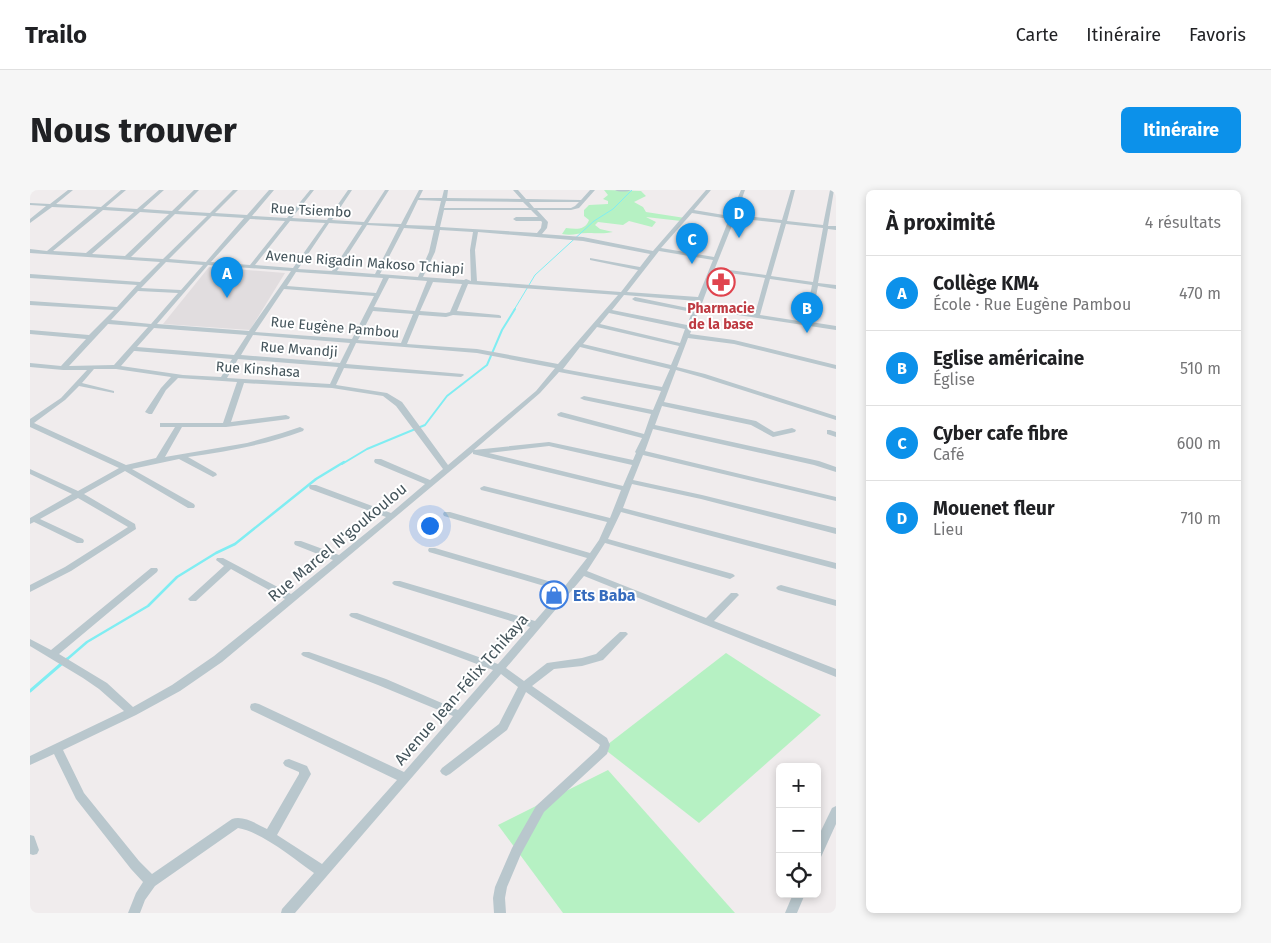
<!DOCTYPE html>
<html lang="fr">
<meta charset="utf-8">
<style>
:root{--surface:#fff;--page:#f6f6f6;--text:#202124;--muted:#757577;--line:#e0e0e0;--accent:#0c91ea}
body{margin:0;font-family:"Fira Sans",sans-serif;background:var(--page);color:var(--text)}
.controls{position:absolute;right:15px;bottom:15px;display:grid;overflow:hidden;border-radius:8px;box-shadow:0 2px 8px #0003}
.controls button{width:45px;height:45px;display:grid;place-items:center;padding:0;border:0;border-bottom:1px solid var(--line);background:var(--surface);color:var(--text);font:25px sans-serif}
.you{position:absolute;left:399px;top:335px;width:18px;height:18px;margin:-12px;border:4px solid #fff;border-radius:50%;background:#1a73e8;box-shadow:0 0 0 8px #1a73e833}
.badge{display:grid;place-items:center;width:32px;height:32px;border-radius:50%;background:var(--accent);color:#fff;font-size:16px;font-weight:700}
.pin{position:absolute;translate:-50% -41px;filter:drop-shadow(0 1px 2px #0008)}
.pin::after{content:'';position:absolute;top:26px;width:18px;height:15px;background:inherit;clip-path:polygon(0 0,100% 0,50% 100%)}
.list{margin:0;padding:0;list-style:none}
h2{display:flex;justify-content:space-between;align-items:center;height:65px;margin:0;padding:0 20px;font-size:21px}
h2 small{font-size:16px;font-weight:400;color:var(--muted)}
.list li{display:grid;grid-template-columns:32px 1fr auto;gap:15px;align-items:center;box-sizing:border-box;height:75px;padding:0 20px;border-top:1px solid var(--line)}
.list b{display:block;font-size:19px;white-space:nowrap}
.list p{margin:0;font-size:16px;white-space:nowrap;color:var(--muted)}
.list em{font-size:16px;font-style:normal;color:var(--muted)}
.icon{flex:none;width:28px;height:28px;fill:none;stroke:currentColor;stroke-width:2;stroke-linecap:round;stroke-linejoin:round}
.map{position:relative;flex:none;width:806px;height:723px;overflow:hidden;border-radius:8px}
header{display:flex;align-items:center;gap:30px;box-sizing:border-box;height:70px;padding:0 25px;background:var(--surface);border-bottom:1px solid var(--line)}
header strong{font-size:24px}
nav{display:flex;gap:28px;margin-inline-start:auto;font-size:18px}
.intro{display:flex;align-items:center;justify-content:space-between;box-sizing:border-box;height:120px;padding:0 30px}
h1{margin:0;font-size:35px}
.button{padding:12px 22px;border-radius:8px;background:var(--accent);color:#fff;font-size:18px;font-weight:700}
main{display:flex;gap:30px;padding:0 30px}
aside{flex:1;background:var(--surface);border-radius:8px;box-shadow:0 2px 8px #0003}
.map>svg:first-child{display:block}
</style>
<header>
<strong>Trailo</strong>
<nav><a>Carte</a><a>Itinéraire</a><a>Favoris</a></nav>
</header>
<div class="intro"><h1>Nous trouver</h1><a class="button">Itinéraire</a></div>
<main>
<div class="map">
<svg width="806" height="723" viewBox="0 0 806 723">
<rect width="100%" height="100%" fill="#f0eced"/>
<path fill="#e1dddf" d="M179 77 255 83 220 140 133 134Z"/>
<g fill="#b6f1c3">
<path d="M574 0 611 1 616 6 604 12 613 17 616 22 655 28 651 31 616 27 626 32 622 37 599 31 593 35 568 32 565 35 570 39 583 42C574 44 568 43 558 43 548 43 542 46 532 44L536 38C545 39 555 41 559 30L554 26V20L559 15 578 14V11L573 9 578 5Z"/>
<path d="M696 463 791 525 669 633 573 558Z"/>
<path d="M578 580 705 723H533L468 635Z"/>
</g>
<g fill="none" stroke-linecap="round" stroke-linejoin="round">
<path stroke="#80edf2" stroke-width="1" d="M484 120 505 85 564 31 583 19 602 0"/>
<path stroke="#80edf2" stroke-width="2" d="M312 274 337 259 395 235 417 206 457 175 472 140 485 119"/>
<path stroke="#80edf2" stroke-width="2.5" d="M35 471 57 452 118 416 147 387 186 363 205 354 286 289 314 272"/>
<path stroke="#80edf2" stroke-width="3" d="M0 501 37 469"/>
<g fill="#b9c7cd" fill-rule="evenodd">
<path d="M38 0H43L26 14 71 17 91 0H96L76 17 107 19 129 0H134L113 19 142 21 164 0H169L148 21 180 23 203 0H208L185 23 217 25 239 0H244L222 26 257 28 280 0H284L262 28 297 30 318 0H322L302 30 334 32 355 0H359L338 33 371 34 389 0H393L389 8H412L414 0H418L417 8 491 9 483 0H488L496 9 551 10 560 0H565L549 18 541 20H507L518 32 517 38 512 44 553 47 623 61 676 0H681L664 20 700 26 711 0H715L706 25 752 30 761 0H765L757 31 793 35 800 0H804L798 36H806V40L798 39 788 93 806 95V99L788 96 781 132 806 136V140L669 119 660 144 704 150 806 175V179L704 154 658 148 647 177 675 184 806 226V230L671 187 646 180 634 212 726 231 744 242 762 238 766 240 765 242 743 247 721 235 632 216 625 235 789 271 806 277V282L784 275 623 239 615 261 806 307V311L613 265 603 290 672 305 806 338V344L671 309 602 294 593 318 806 373V379L591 322 578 349 703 384 705 386 700 389 575 353 557 381 676 428 701 403H707L709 405 707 407 684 431 806 479V487L554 386 476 478 494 491 517 473 552 468 566 464 590 442H596L598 444 596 446 573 470 552 476 524 479 502 496 577 548 580 555 577 564 514 622 491 664 477 697 475 708 476 723H464L463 708 465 697 482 658 506 616 568 559 570 555 496 502 477 540 420 584 416 586 412 584 410 581 412 578 469 534 488 497 471 484 265 723H251L252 719 284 683C264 669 232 642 208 638L125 696 115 710 110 723H98L106 703 113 692 101 679 46 609 24 564 0 575V566L94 521 69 499 53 488 0 456V449L21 460 121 378H127L128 380 127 382 29 464 77 493 103 517 142 495 184 466 255 409 201 379 166 411H160L158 409 160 407 194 376 186 370 187 368H193L261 404 303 370 265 355 264 353 265 351H271L309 365 356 327 280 299 279 297 280 295H286L361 323 395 294 345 273 344 271 345 269H351L400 290 413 279 366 216 353 206 302 198 214 193 201 232 256 225 260 227 259 229 196 237H152L135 267 217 253 252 243 270 237 274 239 273 241C236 255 197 261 158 267L186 283 187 285 183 287 149 269 102 279 164 314 165 316 164 318H158L95 281 54 304 105 334 106 339 41 381 0 402V395L35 377 98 337 48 308 10 329 53 349 54 351 53 353H47L4 332 0 334V328L42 304 0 284V279L48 301 89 278 0 237V229L31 208 57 180H33L0 177V173L31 176 56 149 0 144V140L59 145 84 120 0 115V111L87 117 107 95 0 88V84L110 92 130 72 0 63V59L17 61 67 19 22 17 0 33V29L16 16 0 15V13L20 14ZM388 10 411 11 405 36 376 35ZM416 11 493 12 499 18H414ZM499 12H549L545 16 541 18H504ZM73 20 104 22 56 63 23 61ZM414 20H501L508 27H486L483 29 486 31H511L512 32 511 38 507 43 410 37ZM110 22 139 24 95 66 62 64ZM662 23 699 29 684 67 631 58ZM145 24 177 26 133 69 101 67ZM182 26 214 28 176 72 139 69ZM705 28 751 33 736 85 685 78ZM220 29 255 31 220 75 181 72ZM260 31 295 33 263 78 225 75ZM299 33 332 35 302 81 268 79ZM756 34 793 38 783 92 741 86ZM337 35 369 37 345 84 307 81ZM374 38 404 40 399 62 388 87 350 84ZM410 40 443 42 440 60 441 91 436 89 434 90 393 87 405 62ZM448 42 553 51 620 64 610 77 560 68V70L608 80 591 102 447 91 445 60ZM629 61 683 70 668 107 597 102ZM136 72 173 75 151 100 111 98ZM178 75 261 81 219 141 127 134ZM684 81 735 88 725 124 671 116ZM266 82 353 88 346 103 257 96ZM359 88 397 91 385 121 344 117ZM740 89 782 95 775 132 730 125ZM403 92 432 94 420 122 416 123 390 121ZM438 94 588 105 528 174 447 159 377 154 389 125 416 127 423 125 471 128V126L469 125 427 121ZM254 99 344 106 322 149 225 142ZM108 101 148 103 121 134 81 130ZM594 105 667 111 663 119 605 107 602 109 605 111 662 122 657 135 582 120ZM343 121 383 124 371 153 328 150ZM579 123 655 139 650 153 570 134ZM78 134 118 137 84 175 39 176ZM567 137 649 156 641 175 553 154ZM124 138 217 145 204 165 107 157ZM223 145 320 153 310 173 211 165ZM326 153 447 163 525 178 506 201 418 275 372 212 357 203 306 195 314 178 431 187 434 185 433 184 316 174ZM550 157 640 179 632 197 533 179ZM104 161H105L202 169 191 187 153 185 91 176ZM208 169 308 177 300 194 197 188ZM64 179H86L141 187 131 198 115 222 119 224H122L136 200 148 188 207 192 193 233H130V237H145L126 268 96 275 4 233 35 210 49 196 84 203V201L52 193ZM529 182 631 201 623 220 554 206 550 208 554 210 621 224 614 244 531 222 527 224 528 226 612 248 605 262 606 263 603 270 519 252 444 260 510 203ZM519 256 602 275 593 296 459 263ZM443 262V264L591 300 580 328 454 296 450 298 451 300 577 332 569 350 560 363 420 322H414L413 324 414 326 557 368 535 396 405 358H399L398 360 399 362 531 401 505 431 370 391H364L362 393 364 395 500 437 468 474 327 423H321L319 425 321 427 463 480 428 520 356 489 279 462H273L271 464 273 466 348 495 423 526 374 582 229 514 225 513 221 514 220 517 221 520 367 590 292 674 247 645 281 584 277 576 259 569 255 570 253 573 255 576 269 582V584L237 639C227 634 213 625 202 629L122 684 109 671 54 603 33 560 106 525 150 501 192 472Z"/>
<path d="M585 0H601C598 2 588 2 585 0Z"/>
<path d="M797 240H800L806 242V247L797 244Z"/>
<path d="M751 395 806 410V416L748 400 746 398 748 396Z"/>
<path d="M806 616V634L791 667 787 668V649L802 618Z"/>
<path d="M0 645 4 646 9 660 7 664 3 665 0 664Z"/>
<path d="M763 704H775L767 723H755Z"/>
</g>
</g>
<defs>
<g id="pharmacy-ring" transform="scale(1.4375)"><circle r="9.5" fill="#fff" stroke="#e0444e" stroke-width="1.5"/><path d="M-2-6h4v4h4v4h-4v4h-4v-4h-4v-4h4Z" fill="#e0444e"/></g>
<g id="shop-ring" transform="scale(1.4375)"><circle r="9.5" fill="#fff" stroke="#3f7fe0" stroke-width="1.5"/><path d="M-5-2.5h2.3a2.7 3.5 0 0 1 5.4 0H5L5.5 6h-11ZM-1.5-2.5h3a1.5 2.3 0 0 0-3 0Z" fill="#3f7fe0"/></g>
</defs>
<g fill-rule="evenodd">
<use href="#pharmacy-ring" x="691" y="92"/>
<use href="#shop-ring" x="524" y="405"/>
</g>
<g text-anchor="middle" stroke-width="4" stroke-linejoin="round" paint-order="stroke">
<g font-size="14" fill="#44545b" stroke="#fff">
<text transform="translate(281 20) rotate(3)" y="5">Rue Tsiembo</text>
<text transform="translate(335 72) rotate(4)" y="5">Avenue Rigadin Makoso Tchiapi</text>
<text transform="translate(305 137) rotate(5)" y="5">Rue Eugène Pambou</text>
<text transform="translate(269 159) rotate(4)" y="5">Rue Mvandji</text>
<text transform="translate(228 179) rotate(4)" y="5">Rue Kinshasa</text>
</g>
<g font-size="14" font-weight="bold" fill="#be3a42" stroke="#fff">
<text x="691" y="123">Pharmacie<tspan x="691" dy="16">de la base</tspan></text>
</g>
<g font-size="16" fill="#44545b" stroke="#fff">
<text transform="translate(307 352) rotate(-40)" y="6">Rue Marcel N'goukoulou</text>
<text transform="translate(431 499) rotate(-49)" y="6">Avenue Jean-Félix Tchikaya</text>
</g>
<g font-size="16" font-weight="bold" fill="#366cbe" stroke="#fff" text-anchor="start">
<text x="543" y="411">Ets Baba</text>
</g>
</g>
</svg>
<div class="controls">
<button>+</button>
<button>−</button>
<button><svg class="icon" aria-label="locate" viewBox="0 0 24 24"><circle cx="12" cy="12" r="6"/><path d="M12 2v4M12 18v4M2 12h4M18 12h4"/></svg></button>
</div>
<div class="you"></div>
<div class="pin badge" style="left:197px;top:108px">A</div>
<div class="pin badge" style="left:777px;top:143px">B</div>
<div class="pin badge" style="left:662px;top:74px">C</div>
<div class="pin badge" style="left:709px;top:48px">D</div>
</div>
<aside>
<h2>À proximité<small>4 résultats</small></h2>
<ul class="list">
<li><span class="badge">A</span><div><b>Collège KM4</b><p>École · Rue Eugène Pambou</p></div><em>470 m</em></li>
<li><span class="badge">B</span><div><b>Eglise américaine</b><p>Église</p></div><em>510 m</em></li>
<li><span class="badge">C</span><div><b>Cyber cafe fibre</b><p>Café</p></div><em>600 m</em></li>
<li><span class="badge">D</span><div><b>Mouenet fleur</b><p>Lieu</p></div><em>710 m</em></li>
</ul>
</aside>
</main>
